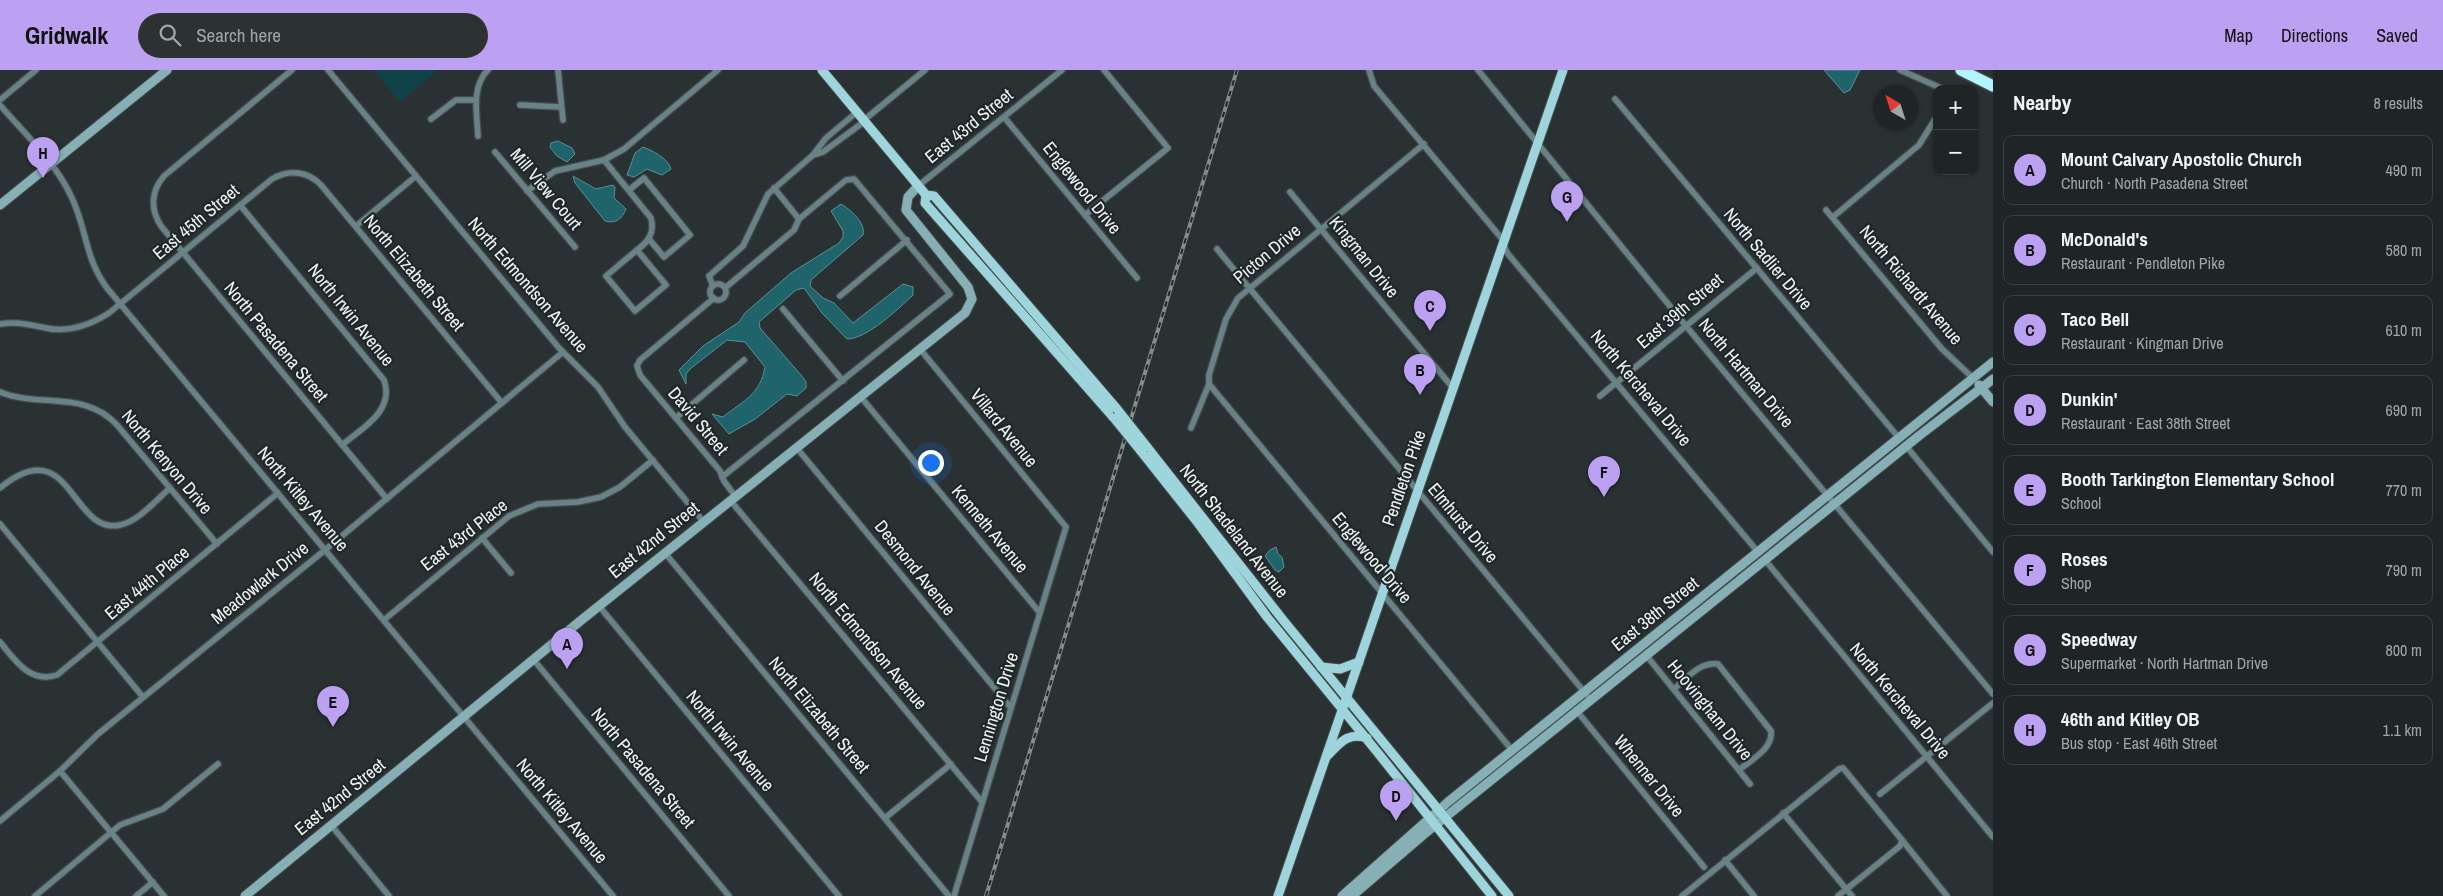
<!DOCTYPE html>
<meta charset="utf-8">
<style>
:root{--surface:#1f2526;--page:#2c3132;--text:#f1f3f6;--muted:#a1a5a7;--line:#3c4243;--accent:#bca0f2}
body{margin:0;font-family:"Archivo Narrow",sans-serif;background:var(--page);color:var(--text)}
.controls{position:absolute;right:15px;top:15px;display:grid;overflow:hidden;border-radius:10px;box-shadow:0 1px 4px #0004}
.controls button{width:45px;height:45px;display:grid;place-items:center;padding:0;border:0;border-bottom:1px solid var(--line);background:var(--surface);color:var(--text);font:25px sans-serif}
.compass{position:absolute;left:1873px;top:15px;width:45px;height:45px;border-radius:50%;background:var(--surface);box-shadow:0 1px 4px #0004;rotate:321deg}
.you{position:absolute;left:930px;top:392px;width:18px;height:18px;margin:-12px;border:4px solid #fff;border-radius:50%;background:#1a73e8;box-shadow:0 0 0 8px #1a73e833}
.badge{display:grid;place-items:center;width:32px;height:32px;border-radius:50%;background:var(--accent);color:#111;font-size:16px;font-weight:700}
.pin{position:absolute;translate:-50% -41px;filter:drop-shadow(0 1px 2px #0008)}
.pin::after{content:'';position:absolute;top:26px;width:18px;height:15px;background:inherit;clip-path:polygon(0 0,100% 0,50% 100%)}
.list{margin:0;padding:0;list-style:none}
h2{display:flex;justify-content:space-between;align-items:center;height:65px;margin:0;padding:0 20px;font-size:21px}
h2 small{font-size:16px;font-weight:400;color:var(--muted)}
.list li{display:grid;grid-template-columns:32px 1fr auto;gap:15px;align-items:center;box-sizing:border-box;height:70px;margin:0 10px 10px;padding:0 10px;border:1px solid var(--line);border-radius:10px}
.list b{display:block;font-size:19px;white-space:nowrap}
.list p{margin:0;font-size:16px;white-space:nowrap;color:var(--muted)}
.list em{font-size:16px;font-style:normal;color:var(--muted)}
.icon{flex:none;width:28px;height:28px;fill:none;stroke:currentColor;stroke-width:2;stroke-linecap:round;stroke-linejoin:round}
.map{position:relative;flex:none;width:1993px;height:826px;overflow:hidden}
header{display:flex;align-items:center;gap:30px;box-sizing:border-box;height:70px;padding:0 25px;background:var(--accent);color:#111}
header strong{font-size:24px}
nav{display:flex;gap:28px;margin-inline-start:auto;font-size:18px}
.search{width:350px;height:45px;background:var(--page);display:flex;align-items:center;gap:12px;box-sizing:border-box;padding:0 18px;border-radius:28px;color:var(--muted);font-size:19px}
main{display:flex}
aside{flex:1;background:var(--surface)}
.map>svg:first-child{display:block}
</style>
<header>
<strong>Gridwalk</strong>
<div class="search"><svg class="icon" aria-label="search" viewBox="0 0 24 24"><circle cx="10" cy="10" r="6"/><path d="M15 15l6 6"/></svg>Search here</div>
<nav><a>Map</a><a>Directions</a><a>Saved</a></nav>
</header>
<main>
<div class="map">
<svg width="1993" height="826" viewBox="0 0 1993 826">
<rect width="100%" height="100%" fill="#293132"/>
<path fill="#0f4349" d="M374 0H438L400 32Z"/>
<g fill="#1f636b" stroke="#5e8f95">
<path d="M1824 0H1860L1850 20 1844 23Z"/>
<path d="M558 71 572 78 575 84 567 92 557 86 550 77 551 73Z"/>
<path d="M643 77C653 81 668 88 671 99L662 105 647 99 634 107 627 105 635 83Z"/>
<path d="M573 106 596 119 613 115 615 117 614 128 626 139C622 149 616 154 605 151L575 113Z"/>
<path d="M841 134C851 140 866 153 863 165L811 210 810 216 823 228 834 233 853 253 903 214 913 217V225C898 239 867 269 847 269L822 243 804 218 796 220 759 252 760 258 801 305 806 312V318L797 326 787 324 755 349 729 364 712 344 723 347C744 330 760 325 765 297L745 272 727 270 690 299 686 304V314L679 300 703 276 739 252 745 243 791 203 839 173 843 167V161L831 141Z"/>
<path d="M1276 477 1278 484 1282 487 1284 497 1279 502 1275 500 1265 486 1270 480Z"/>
</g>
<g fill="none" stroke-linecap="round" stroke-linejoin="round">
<g stroke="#454c4d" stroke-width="8">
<g id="street">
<path d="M292 0 164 106C151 121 150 139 161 156L387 429"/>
<path d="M328 0 559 278 598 317 625 357 703 451"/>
<path d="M558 0 563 50"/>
<path d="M1369 0 1374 16 1503 170"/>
<path d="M1478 0 1686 256 1993 624"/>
<path d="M1900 0 1943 19"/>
<path d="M1615 29 1899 368"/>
<path d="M0 30 36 0"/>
<path d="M0 35C24 63 55 92 71 126 87 158 84 187 107 218L613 826"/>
<path d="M520 35 561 37"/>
<path d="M1004 47 1137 208"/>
<path d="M431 49 456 30H476"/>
<path d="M864 50 925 0"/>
<path d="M478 66C477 45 471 16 488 0"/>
<path d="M495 82 575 177"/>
<path d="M813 85 823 82 865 51"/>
<path d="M604 90 651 148C655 163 648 172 637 180"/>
<path d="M918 116 1062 0"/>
<path d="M774 118 799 149"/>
<path d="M629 120 644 108 690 165 664 187 649 169"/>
<path d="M527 121 555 101 604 90 624 79 718 0"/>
<path d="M1290 122 1453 318"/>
<path d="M240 135 384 310C395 341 362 358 342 375"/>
<path d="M1826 140 1942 279 1973 308"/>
<path d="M1085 145 1168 78 1104 0"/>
<path d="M1833 147 1919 75 1937 46"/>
<path d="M356 156 416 106"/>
<path d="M1503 174 1508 184 1758 482"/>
<path d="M1217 179 1591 630"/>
<path d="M637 180 666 215 635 241 606 206Z"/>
<circle cx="718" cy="222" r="8"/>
<path d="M713 216 709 206 743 176 768 124 813 85 826 68 857 42"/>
<path d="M725 218 794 160 799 149"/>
<path d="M840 226 907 170"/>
<path d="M714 228 640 290 637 296 640 305 720 401 724 411 735 426"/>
<path d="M783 239 843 311"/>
<path d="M0 254C17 251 29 255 46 258 69 263 90 255 109 243L272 109C289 99 308 101 321 115L502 333"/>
<path d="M920 279 1066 457 954 826"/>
<path d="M1209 314 1512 680"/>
<path d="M0 322C39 338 86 320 117 355L217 474"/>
<path d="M860 326 1040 543"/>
<path d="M1600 326 1757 198"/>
<path d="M676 348 744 290"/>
<path d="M1191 358 1209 314V305L1226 249 1238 228 1424 74"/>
<path d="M1906 376 1993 482"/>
<path d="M796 377 1011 638"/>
<path d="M722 407 950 224 854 109 846 110 799 149"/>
<path d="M0 418C71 359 71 466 120 455 139 451 156 430 170 418"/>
<path d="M730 430 982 732"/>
<path d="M0 454 143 627"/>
<path d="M482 468 511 503"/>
<path d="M665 483 949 826"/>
<path d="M1765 490 1993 767"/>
<path d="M599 536 839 826"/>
<path d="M384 550 509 446 538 434 578 432 601 427 620 417 653 390"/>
<path d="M0 572C15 590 30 614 57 605L278 423"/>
<path d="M1646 585 1750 714"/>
<path d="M533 589 729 826"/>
<path d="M1674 619C1687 608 1699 592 1718 594L1771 661C1773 679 1752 689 1739 700"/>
<path d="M1576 640 1704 797"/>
<path d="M60 701 164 826"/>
<path d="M1880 724 1993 633"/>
<path d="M1783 743 1852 826"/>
<path d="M885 748 951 694"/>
<path d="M0 751 60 701 98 664 325 480 563 282"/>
<path d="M331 755 389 826"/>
<path d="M1902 770 1947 826"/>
<path d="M1725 790 1754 826"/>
<path d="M35 826 120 755 163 739 218 694"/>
<path d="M136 826 153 812"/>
<path d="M1682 826 1839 699 1843 698 1902 770 1900 776 1838 826"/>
</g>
</g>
<g stroke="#454c4d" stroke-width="11">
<g id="secondary">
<path d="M0 135 167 0"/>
<path d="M1979 315 1993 332"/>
<path d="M245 826 579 552 965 243 972 229 968 217 906 140 908 127 918 116"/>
<path d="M1342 826 1448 732 1993 292"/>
<path d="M1352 826 1423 765 1920 365 1993 309"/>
</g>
</g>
<g stroke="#454c4d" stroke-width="11">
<g id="primary">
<path d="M822 0 926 125 934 126 1117 339"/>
<path d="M926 125 925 133 1114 348"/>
<path d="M1147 377 1283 550 1509 826"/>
<path d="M1144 385 1198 453 1267 547 1378 683 1492 826"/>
<path d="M1321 597 1340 599 1359 592"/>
<path d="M1327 686C1340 673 1347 662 1367 668"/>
<path d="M1278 826 1563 0"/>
</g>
</g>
<g stroke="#454c4d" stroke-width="14">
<path id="highway" d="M1961 0 1993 16"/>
</g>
<use href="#street" stroke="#688285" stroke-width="5.5"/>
<use href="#secondary" stroke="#86b0b6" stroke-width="9"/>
<use href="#primary" stroke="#9ed4db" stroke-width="9"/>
<use href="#highway" stroke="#b3f5fe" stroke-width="11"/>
<g stroke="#858c8d" stroke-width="4">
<path id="rail" d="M986 826 1237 0"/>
</g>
<use href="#rail" stroke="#202728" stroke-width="2" stroke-dasharray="5.5" stroke-linecap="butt"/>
<g stroke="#454c4d" stroke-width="11" stroke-linecap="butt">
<g id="primary-bridge">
<path d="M1117 339 1147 377"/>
<path d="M1114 348 1144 385"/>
</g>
</g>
<use href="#primary-bridge" stroke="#9ed4db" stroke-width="9"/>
</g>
<g text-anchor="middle" stroke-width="4.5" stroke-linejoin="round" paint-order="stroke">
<g font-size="18" fill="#f0f5f6" stroke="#202728">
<text transform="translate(969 56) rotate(-39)" y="6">East 43rd Street</text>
<text transform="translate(1082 118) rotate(51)" y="6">Englewood Drive</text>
<text transform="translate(546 119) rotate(50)" y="6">Mill View Court</text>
<text transform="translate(196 152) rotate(-40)" y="6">East 45th Street</text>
<text transform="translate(1267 184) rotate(-40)" y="6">Picton Drive</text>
<text transform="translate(1364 187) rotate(51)" y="6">Kingman Drive</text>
<text transform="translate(1768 189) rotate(50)" y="6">North Sadlier Drive</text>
<text transform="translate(414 203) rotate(50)" y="6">North Elizabeth Street</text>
<text transform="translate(528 215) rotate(49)" y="6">North Edmondson Avenue</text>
<text transform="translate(1911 215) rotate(50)" y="6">North Richardt Avenue</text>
<text transform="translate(1680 241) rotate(-40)" y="6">East 39th Street</text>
<text transform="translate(351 245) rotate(51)" y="6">North Irwin Avenue</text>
<text transform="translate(276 272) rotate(50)" y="6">North Pasadena Street</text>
<text transform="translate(1746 303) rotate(50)" y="6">North Hartman Drive</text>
<text transform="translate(1641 318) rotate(50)" y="6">North Kercheval Drive</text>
<text transform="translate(698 351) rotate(50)" y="6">David Street</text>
<text transform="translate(1004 358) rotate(51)" y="6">Villard Avenue</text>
<text transform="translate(167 392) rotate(50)" y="6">North Kenyon Drive</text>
<text transform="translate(1404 408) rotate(-71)" y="6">Pendleton Pike</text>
<text transform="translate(303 429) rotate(50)" y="6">North Kitley Avenue</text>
<text transform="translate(1463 453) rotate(50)" y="6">Elmhurst Drive</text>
<text transform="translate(990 459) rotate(50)" y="6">Kenneth Avenue</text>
<text transform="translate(1234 461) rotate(52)" y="6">North Shadeland Avenue</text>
<text transform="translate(464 465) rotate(-38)" y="6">East 43rd Place</text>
<text transform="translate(654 470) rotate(-39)" y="6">East 42nd Street</text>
<text transform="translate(1372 488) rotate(50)" y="6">Englewood Drive</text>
<text transform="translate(915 498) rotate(51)" y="6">Desmond Avenue</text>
<text transform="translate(147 513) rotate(-40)" y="6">East 44th Place</text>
<text transform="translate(260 513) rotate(-39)" y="6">Meadowlark Drive</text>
<text transform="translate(1655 544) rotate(-39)" y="6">East 38th Street</text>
<text transform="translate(868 571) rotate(50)" y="6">North Edmondson Avenue</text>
<text transform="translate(1900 631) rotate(50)" y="6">North Kercheval Drive</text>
<text transform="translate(996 637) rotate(-73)" y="6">Lennington Drive</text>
<text transform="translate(1710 640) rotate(51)" y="6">Hoovingham Drive</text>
<text transform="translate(819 645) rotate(50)" y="6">North Elizabeth Street</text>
<text transform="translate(730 671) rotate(50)" y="6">North Irwin Avenue</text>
<text transform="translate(643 698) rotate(50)" y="6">North Pasadena Street</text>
<text transform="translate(1649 706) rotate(51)" y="6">Whenner Drive</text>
<text transform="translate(340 727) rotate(-39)" y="6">East 42nd Street</text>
<text transform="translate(562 741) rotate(50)" y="6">North Kitley Avenue</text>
</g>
</g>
</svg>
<div class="controls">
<button>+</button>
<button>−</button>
</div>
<svg class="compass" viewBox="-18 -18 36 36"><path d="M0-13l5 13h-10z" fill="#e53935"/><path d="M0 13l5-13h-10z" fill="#a1a5a7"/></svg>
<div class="you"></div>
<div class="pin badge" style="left:567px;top:599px">A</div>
<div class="pin badge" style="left:1420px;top:325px">B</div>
<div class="pin badge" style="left:1430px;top:261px">C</div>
<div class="pin badge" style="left:1396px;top:751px">D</div>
<div class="pin badge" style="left:333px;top:657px">E</div>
<div class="pin badge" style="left:1604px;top:427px">F</div>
<div class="pin badge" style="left:1567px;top:152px">G</div>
<div class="pin badge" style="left:43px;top:108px">H</div>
</div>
<aside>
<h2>Nearby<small>8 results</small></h2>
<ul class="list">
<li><span class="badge">A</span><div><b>Mount Calvary Apostolic Church</b><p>Church · North Pasadena Street</p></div><em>490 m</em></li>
<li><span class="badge">B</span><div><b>McDonald's</b><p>Restaurant · Pendleton Pike</p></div><em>580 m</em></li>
<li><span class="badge">C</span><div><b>Taco Bell</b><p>Restaurant · Kingman Drive</p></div><em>610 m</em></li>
<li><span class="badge">D</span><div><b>Dunkin'</b><p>Restaurant · East 38th Street</p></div><em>690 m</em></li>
<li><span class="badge">E</span><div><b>Booth Tarkington Elementary School</b><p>School</p></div><em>770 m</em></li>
<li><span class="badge">F</span><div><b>Roses</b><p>Shop</p></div><em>790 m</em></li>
<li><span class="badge">G</span><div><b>Speedway</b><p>Supermarket · North Hartman Drive</p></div><em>800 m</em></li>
<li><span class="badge">H</span><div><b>46th and Kitley OB</b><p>Bus stop · East 46th Street</p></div><em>1.1 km</em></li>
</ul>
</aside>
</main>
